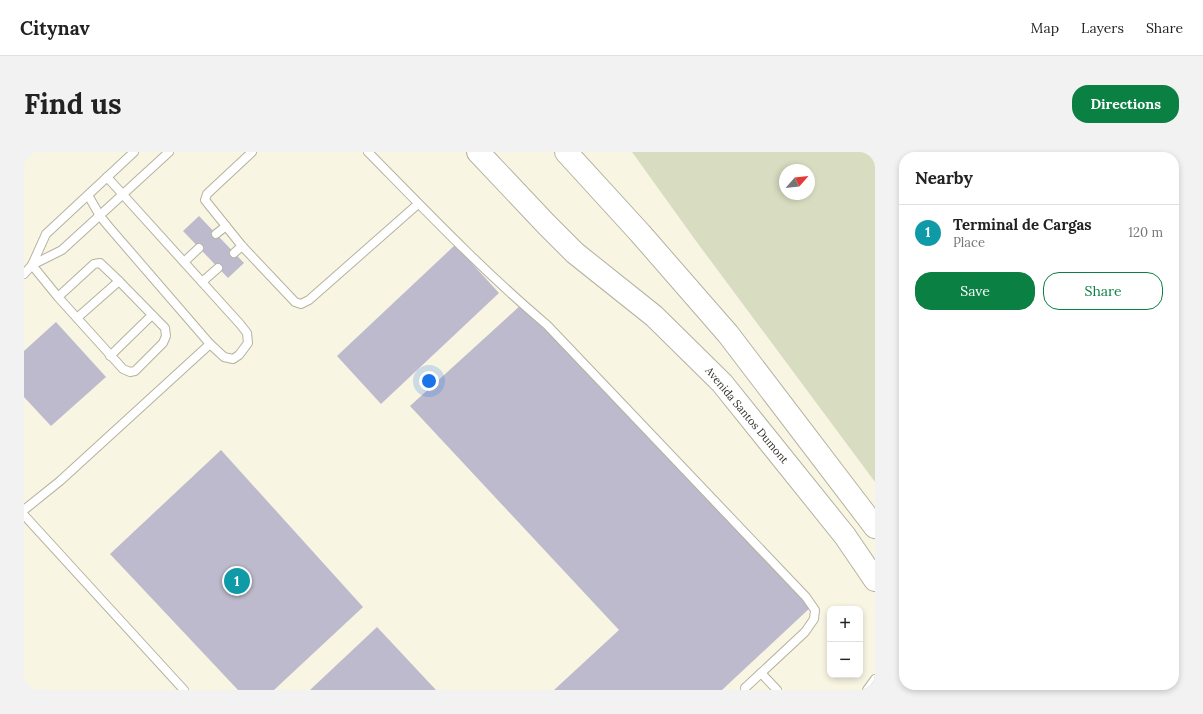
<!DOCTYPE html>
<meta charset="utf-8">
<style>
:root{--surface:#fff;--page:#f2f2f2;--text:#222;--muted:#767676;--line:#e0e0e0;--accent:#0b8043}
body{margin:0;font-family:Lora,serif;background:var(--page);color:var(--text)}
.controls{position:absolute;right:12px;bottom:12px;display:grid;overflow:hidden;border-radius:8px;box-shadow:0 2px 6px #0003}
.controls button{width:36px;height:36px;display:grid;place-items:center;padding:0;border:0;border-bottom:1px solid var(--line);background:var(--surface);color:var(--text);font:20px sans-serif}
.compass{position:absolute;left:755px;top:12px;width:36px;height:36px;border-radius:50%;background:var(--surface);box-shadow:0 2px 6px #0003;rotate:62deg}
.you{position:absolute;left:405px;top:229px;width:14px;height:14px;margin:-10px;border:3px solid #fff;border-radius:50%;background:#1a73e8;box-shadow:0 0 0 6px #1a73e833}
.badge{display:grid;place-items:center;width:26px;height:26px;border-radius:50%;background:var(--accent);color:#fff;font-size:13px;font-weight:700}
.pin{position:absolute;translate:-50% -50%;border:2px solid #fff;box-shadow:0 1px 4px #0006}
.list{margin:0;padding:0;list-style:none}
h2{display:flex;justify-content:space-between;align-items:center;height:52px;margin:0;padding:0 16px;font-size:17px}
h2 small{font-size:13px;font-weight:400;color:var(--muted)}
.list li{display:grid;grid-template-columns:26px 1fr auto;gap:12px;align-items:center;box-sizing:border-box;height:56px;padding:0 16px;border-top:1px solid var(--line)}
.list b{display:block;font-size:15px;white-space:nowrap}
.list p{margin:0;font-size:13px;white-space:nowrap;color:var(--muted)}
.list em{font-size:13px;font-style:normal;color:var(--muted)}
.actions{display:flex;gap:8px;padding:12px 16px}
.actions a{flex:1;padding:9px 0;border:1px solid var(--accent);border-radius:16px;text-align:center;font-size:14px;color:var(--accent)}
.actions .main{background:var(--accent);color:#fff}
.map{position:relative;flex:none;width:851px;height:538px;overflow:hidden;border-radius:16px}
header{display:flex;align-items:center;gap:24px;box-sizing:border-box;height:56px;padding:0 20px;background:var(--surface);border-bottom:1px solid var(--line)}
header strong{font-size:19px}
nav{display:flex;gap:22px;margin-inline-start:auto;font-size:14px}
.intro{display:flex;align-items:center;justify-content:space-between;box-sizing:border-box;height:96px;padding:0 24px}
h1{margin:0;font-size:28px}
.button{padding:10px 18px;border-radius:16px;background:var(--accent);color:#fff;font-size:14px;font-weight:700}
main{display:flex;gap:24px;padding:0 24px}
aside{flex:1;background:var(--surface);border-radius:16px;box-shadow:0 2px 6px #0003}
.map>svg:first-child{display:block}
</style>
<header>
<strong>Citynav</strong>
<nav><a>Map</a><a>Layers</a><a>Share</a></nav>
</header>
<div class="intro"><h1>Find us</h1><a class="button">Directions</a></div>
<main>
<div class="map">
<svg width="851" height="538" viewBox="0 0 851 538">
<rect width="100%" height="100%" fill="#f9f5e3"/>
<path fill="#d8dcc0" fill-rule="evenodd" d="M608 0H851V330L672 89ZM761 18H785V42H761Z"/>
<g fill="#bcbacc">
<path d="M175 64 220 111 204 126 159 79Z"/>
<path d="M431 93 475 141 357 252 313 204Z"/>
<path d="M498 152 788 454 698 538H530L595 478 386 254Z"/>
<path d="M32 170 82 225 27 274 0 245V199Z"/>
<path d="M197 298 339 455 250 538H214L86 402Z"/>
<path d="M353 475 412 538H286Z"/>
</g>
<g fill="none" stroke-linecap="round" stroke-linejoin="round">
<g stroke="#b5b2a0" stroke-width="10">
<g id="lane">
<path d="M228 0 183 42 181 48 218 94 271 150 277 152 285 148 394 52"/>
<path d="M344 0C402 59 459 119 523 173L782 445 791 458 790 467 781 480 721 536"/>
<path d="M64 43 76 64 85 75 186 192 200 205 209 207 215 203 224 191 223 181 216 172 83 25"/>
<path d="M192 82 202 74"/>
<path d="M210 101 218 94"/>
<path d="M160 110 175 96"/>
<path d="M8 113 34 145 99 217 106 220 111 219 139 191 142 184 141 176 95 129 76 111 70 112 34 145"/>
<path d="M8 113 38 98 145 0"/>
<path d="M0 122 8 113 22 82 110 0"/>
<path d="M178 130 194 116"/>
<path d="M53 166 95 129"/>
<path d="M86 204 128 163"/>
<path d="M0 358 36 329 186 192"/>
<path d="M0 363 160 538"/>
<path d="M737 521 753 538"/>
<path d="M843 538 851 527"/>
<path d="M850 538 851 537"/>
</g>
</g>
<g stroke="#b5b2a0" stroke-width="24">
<g id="secondary">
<path d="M454 0 522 72 551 101 630 164 698 231 821 384 851 428"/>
<path d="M542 0 616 81 704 182 851 375"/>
</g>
</g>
<use href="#lane" stroke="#fff" stroke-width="8"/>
<use href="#secondary" stroke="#fff" stroke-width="22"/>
</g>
<g text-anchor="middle" stroke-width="3" stroke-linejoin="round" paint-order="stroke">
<g font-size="11" fill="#323029" stroke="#fff">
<text transform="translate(723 263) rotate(50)" y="4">Avenida Santos Dumont</text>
</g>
</g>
</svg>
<div class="controls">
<button>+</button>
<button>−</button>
</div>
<svg class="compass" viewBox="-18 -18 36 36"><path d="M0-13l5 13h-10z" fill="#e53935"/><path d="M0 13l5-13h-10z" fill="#767676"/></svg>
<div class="you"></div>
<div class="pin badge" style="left:213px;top:429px;background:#0f9aa8">1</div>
</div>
<aside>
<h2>Nearby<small></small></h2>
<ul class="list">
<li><span class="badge" style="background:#0f9aa8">1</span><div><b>Terminal de Cargas</b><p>Place</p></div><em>120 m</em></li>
</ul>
<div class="actions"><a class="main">Save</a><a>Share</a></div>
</aside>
</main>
